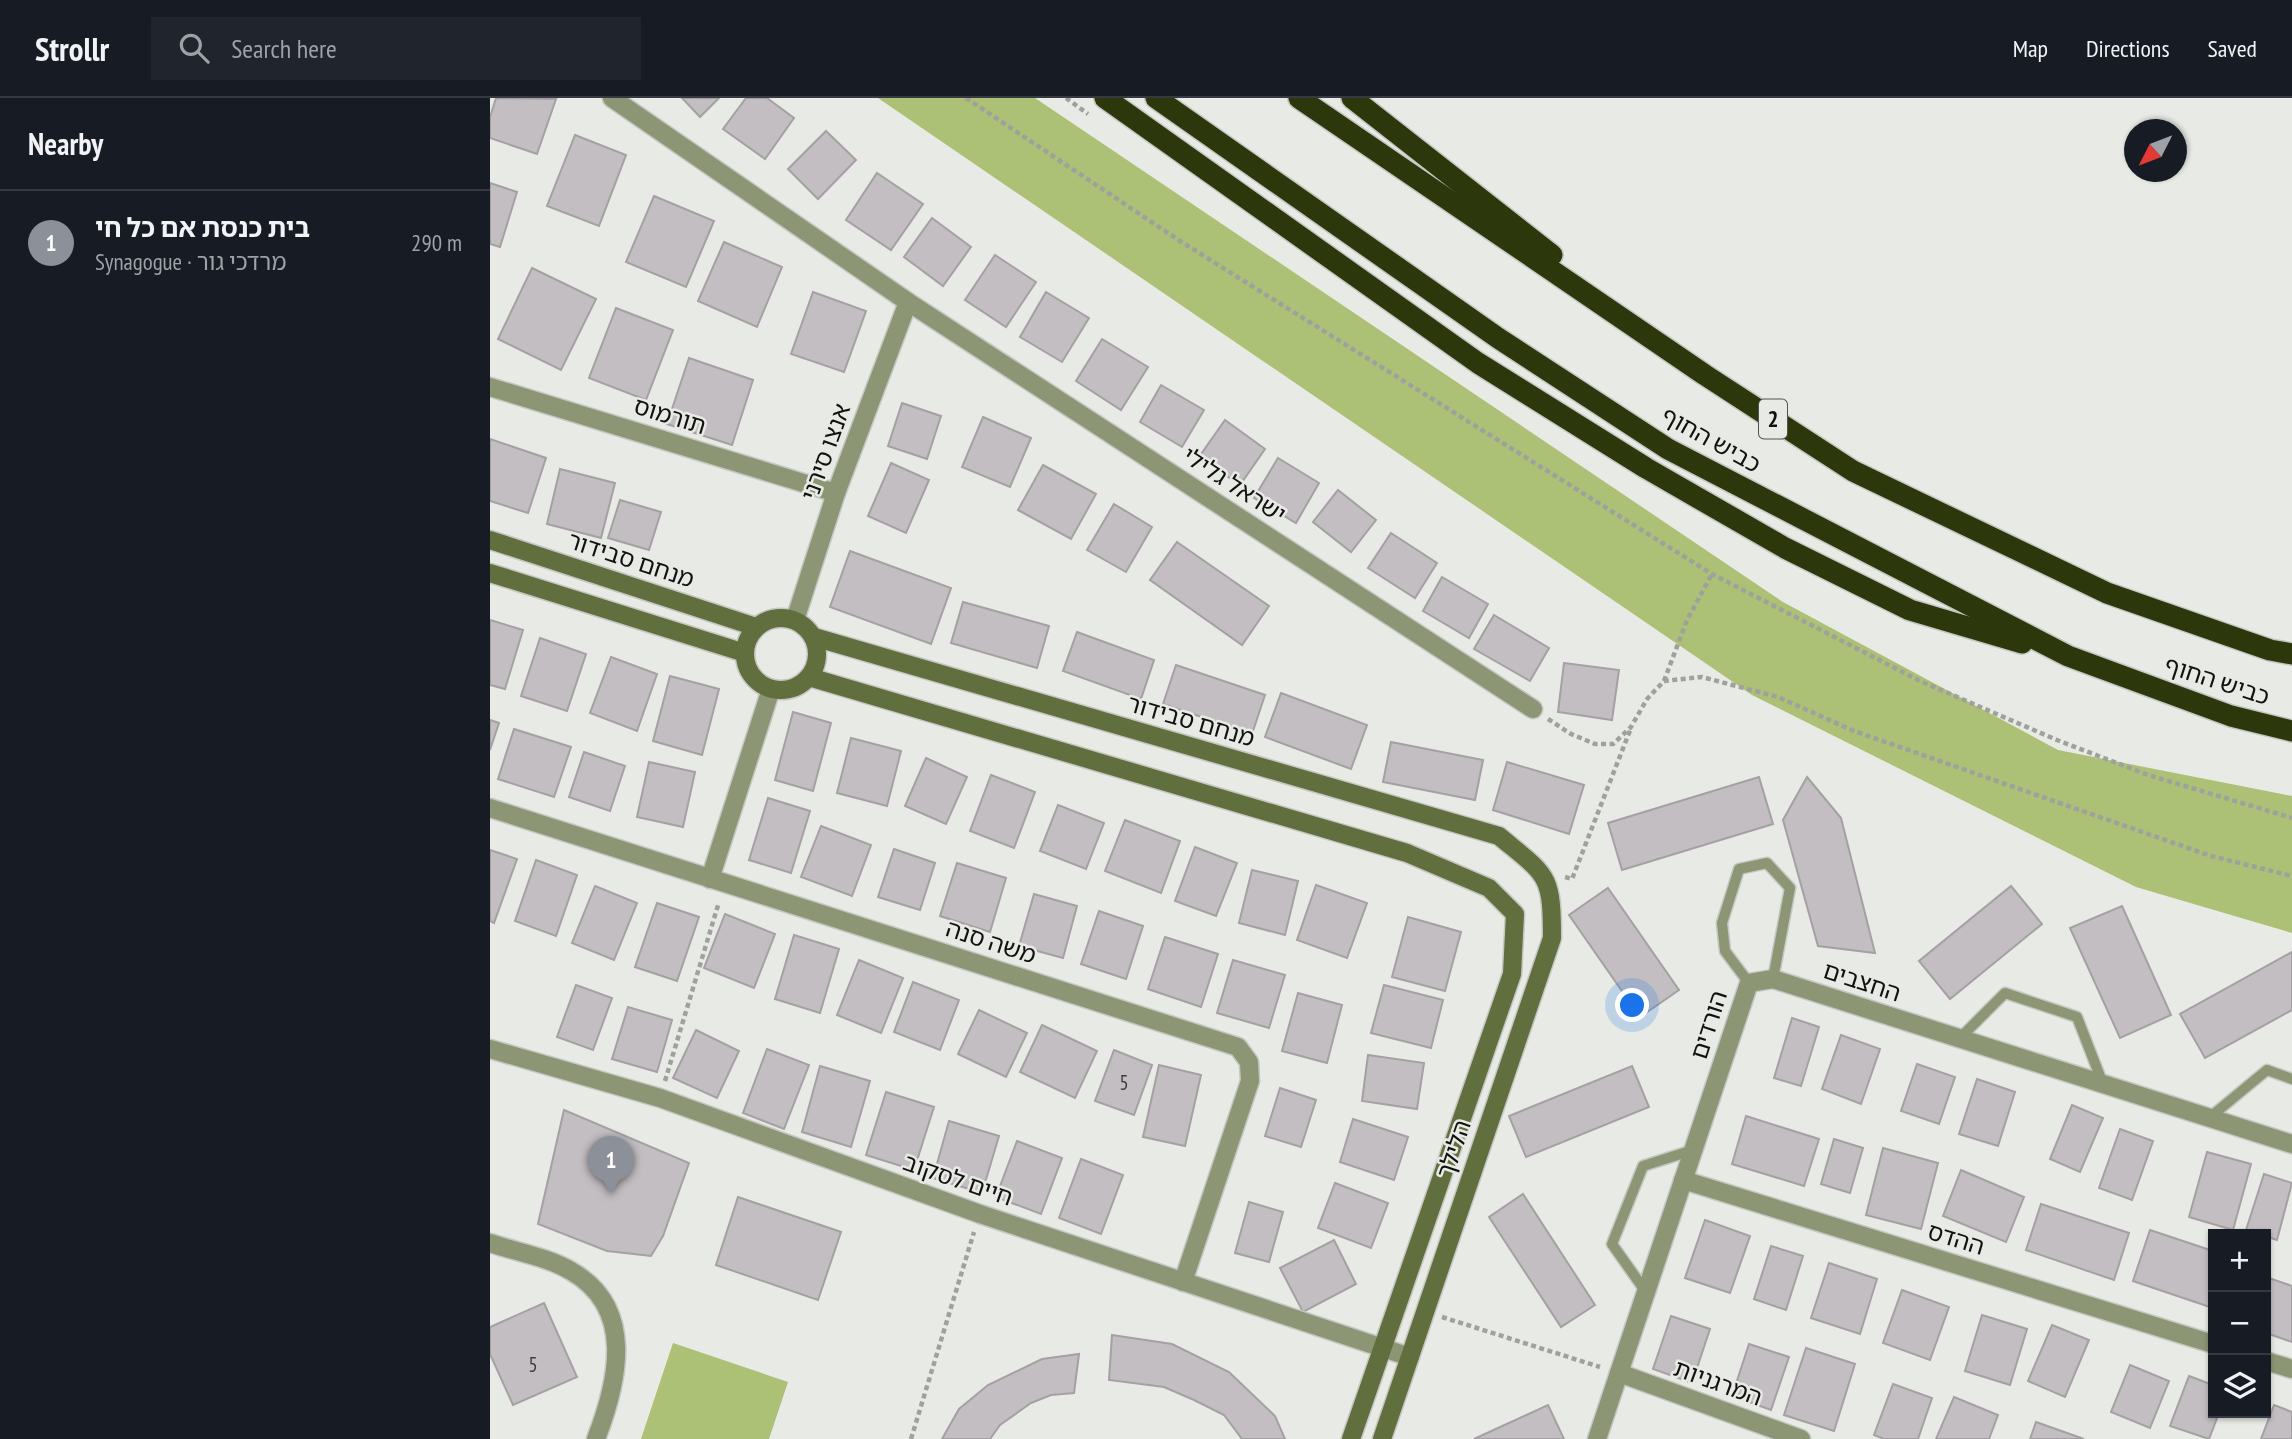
<!DOCTYPE html>
<meta charset="utf-8">
<style>
:root{--surface:#171b24;--page:#20242c;--text:#f1f3f6;--muted:#9ea1a6;--line:#363941;--accent:#8c9099}
body{margin:0;font-family:"PT Sans Narrow","Noto Sans Hebrew",sans-serif;background:var(--page);color:var(--text)}
.controls{position:absolute;right:21px;bottom:21px;display:grid;overflow:hidden;border-radius:0px;box-shadow:0 2px 5px #0004}
.controls button{width:63px;height:63px;display:grid;place-items:center;padding:0;border:0;border-bottom:2px solid var(--line);background:var(--surface);color:var(--text);font:35px sans-serif}
.compass{position:absolute;left:1634px;top:21px;width:63px;height:63px;border-radius:50%;background:var(--surface);box-shadow:0 2px 5px #0004;rotate:228deg}
.you{position:absolute;left:1143px;top:908px;width:24px;height:24px;margin:-18px;border:5px solid #fff;border-radius:50%;background:#1a73e8;box-shadow:0 0 0 10px #1a73e833}
.badge{display:grid;place-items:center;width:46px;height:46px;border-radius:50%;background:var(--accent);color:#fff;font-size:23px;font-weight:700}
.pin{position:absolute;translate:-50% -58px;filter:drop-shadow(0 2px 4px #0008)}
.pin::after{content:'';position:absolute;top:37px;width:24px;height:21px;background:inherit;clip-path:polygon(0 0,100% 0,50% 100%)}
.list{margin:0;padding:0;list-style:none}
h2{display:flex;justify-content:space-between;align-items:center;height:91px;margin:0;padding:0 28px;font-size:30px}
h2 small{font-size:23px;font-weight:400;color:var(--muted)}
.list li{display:grid;grid-template-columns:46px 1fr auto;gap:21px;align-items:center;box-sizing:border-box;height:105px;padding:0 28px;border-top:2px solid var(--line)}
.list b{display:block;font-size:26px;white-space:nowrap}
.list p{margin:0;font-size:23px;white-space:nowrap;color:var(--muted)}
.list em{font-size:23px;font-style:normal;color:var(--muted)}
.icon{flex:none;width:38px;height:38px;fill:none;stroke:currentColor;stroke-width:2;stroke-linecap:round;stroke-linejoin:round}
.map{position:relative;flex:none;width:1802px;height:1341px;overflow:hidden}
header{display:flex;align-items:center;gap:42px;box-sizing:border-box;height:98px;padding:0 35px;background:var(--surface);border-bottom:2px solid var(--line)}
header strong{font-size:33px}
nav{display:flex;gap:38px;margin-inline-start:auto;font-size:24px}
.search{width:490px;height:63px;background:var(--page);display:flex;align-items:center;gap:18px;box-sizing:border-box;padding:0 24px;border-radius:0px;color:var(--muted);font-size:26px}
main{display:flex}
aside{flex:1;background:var(--surface)}
.map>svg:first-child{display:block}
</style>
<header>
<strong>Strollr</strong>
<div class="search"><svg class="icon" aria-label="search" viewBox="0 0 24 24"><circle cx="10" cy="10" r="6"/><path d="M15 15l6 6"/></svg>Search here</div>
<nav><a>Map</a><a>Directions</a><a>Saved</a></nav>
</header>
<main>
<aside>
<h2>Nearby<small></small></h2>
<ul class="list">
<li><span class="badge">1</span><div><b>בית כנסת אם כל חי</b><p>Synagogue · מרדכי גור</p></div><em>290 m</em></li>
</ul>
</aside>
<div class="map">
<svg width="1802" height="1341" viewBox="0 0 1802 1341">
<rect width="100%" height="100%" fill="#e8eae5"/>
<g fill="#acc076">
<path d="M388 0H545L1293 504 1568 652 1802 698V835L1646 789 1262 597Z"/>
<path d="M183 1245 298 1284 279 1341H151Z"/>
</g>
<g fill="#c3bec1" stroke="#a5a0a3" stroke-width="2">
<path d="M6 0 66 1 47 56 0 40V19Z"/>
<path d="M192 0H229L210 19Z"/>
<path d="M256 0H277L304 20 275 61 233 31Z"/>
<path d="M336 33 366 62 328 101 298 71Z"/>
<path d="M85 37 136 57 109 128 57 108Z"/>
<path d="M387 75 433 106 401 152 356 122Z"/>
<path d="M0 85 27 94 10 149 0 146Z"/>
<path d="M164 98 224 123 196 189 136 164Z"/>
<path d="M442 120 481 149 453 188 414 159Z"/>
<path d="M234 144 292 169 267 229 208 203Z"/>
<path d="M505 157 546 184 516 229 475 202Z"/>
<path d="M42 170 106 201 71 272 8 241Z"/>
<path d="M323 194 376 213 354 274 301 256Z"/>
<path d="M556 194 599 220 572 264 530 239Z"/>
<path d="M126 210 183 232 156 302 99 280Z"/>
<path d="M612 241 658 269 631 312 586 283Z"/>
<path d="M199 260 263 282 242 347 177 326Z"/>
<path d="M671 287 714 312 692 349 650 324Z"/>
<path d="M412 305 451 318 437 361 398 348Z"/>
<path d="M493 319 541 340 520 389 472 369Z"/>
<path d="M735 322 775 351 750 387 709 359Z"/>
<path d="M0 341 56 360 38 415 0 403Z"/>
<path d="M788 360 829 385 806 425 764 400Z"/>
<path d="M401 365 439 382 416 435 378 418Z"/>
<path d="M553 367 606 396 581 441 528 412Z"/>
<path d="M70 371 125 385 111 440 57 426Z"/>
<path d="M848 392 886 422 861 454 823 424Z"/>
<path d="M130 402 171 414 159 452 118 440Z"/>
<path d="M624 406 662 429 636 474 597 452Z"/>
<path d="M901 435 947 465 925 500 878 470Z"/>
<path d="M687 444 779 508 752 547 660 482Z"/>
<path d="M360 453 461 490 441 546 340 509Z"/>
<path d="M952 479 998 506 979 540 933 513Z"/>
<path d="M473 504 559 528 547 570 461 545Z"/>
<path d="M1004 517 1059 550 1040 583 984 551Z"/>
<path d="M0 522 33 532 15 591 0 587Z"/>
<path d="M587 534 664 562 651 601 573 573Z"/>
<path d="M50 540 96 556 77 613 31 598Z"/>
<path d="M121 559 167 576 147 633 100 615Z"/>
<path d="M1074 565 1129 572 1122 622 1068 614Z"/>
<path d="M686 567 775 597 762 636 673 606Z"/>
<path d="M180 578 229 591 212 657 163 643Z"/>
<path d="M791 595 877 627 861 671 775 639Z"/>
<path d="M303 614 341 625 323 693 285 682Z"/>
<path d="M0 622 9 625 0 652Z"/>
<path d="M24 631 81 649 64 699 8 681Z"/>
<path d="M361 640 411 653 397 708 347 695Z"/>
<path d="M901 644 993 662 985 702 893 684Z"/>
<path d="M94 654 135 668 120 713 79 699Z"/>
<path d="M436 660 477 679 456 726 415 708Z"/>
<path d="M159 664 205 674 193 729 147 719Z"/>
<path d="M1017 664 1094 687 1079 736 1003 712Z"/>
<path d="M501 677 545 694 524 750 480 733Z"/>
<path d="M1269 679 1283 726 1132 772 1118 725Z"/>
<path d="M1317 679 1351 720 1385 855 1328 848 1293 722Z"/>
<path d="M278 700 320 713 301 775 259 762Z"/>
<path d="M568 707 614 725 596 771 550 753Z"/>
<path d="M635 722 690 743 671 795 615 773Z"/>
<path d="M331 728 381 747 362 798 311 779Z"/>
<path d="M705 749 747 765 726 818 685 803Z"/>
<path d="M404 751 445 765 430 812 388 799Z"/>
<path d="M0 752 27 761 4 825 0 823Z"/>
<path d="M46 762 87 777 66 838 25 823Z"/>
<path d="M467 765 516 780 500 834 450 818Z"/>
<path d="M762 772 808 783 795 837 749 825Z"/>
<path d="M826 787 877 805 857 860 807 842Z"/>
<path d="M105 788 147 805 124 862 82 845Z"/>
<path d="M1521 788 1552 826 1460 901 1429 863Z"/>
<path d="M1118 790 1189 892 1150 919 1079 817Z"/>
<path d="M544 796 587 808 573 860 529 848Z"/>
<path d="M167 805 209 819 187 883 145 869Z"/>
<path d="M1632 808 1681 917 1630 940 1580 830Z"/>
<path d="M609 813 653 828 636 881 591 866Z"/>
<path d="M235 816 285 836 264 890 214 870Z"/>
<path d="M918 819 971 834 955 893 902 879Z"/>
<path d="M304 837 349 851 330 915 285 901Z"/>
<path d="M675 839 728 856 711 909 658 891Z"/>
<path d="M1802 854V912L1715 960 1690 916Z"/>
<path d="M369 862 413 880 391 935 347 917Z"/>
<path d="M743 862 795 877 779 930 727 915Z"/>
<path d="M423 884 469 902 450 952 404 934Z"/>
<path d="M86 887 122 900 103 952 67 939Z"/>
<path d="M894 887 953 902 941 950 881 935Z"/>
<path d="M808 895 852 907 837 965 792 953Z"/>
<path d="M138 909 182 922 167 974 122 961Z"/>
<path d="M489 912 537 935 516 979 468 956Z"/>
<path d="M1302 920 1329 929 1311 988 1284 980Z"/>
<path d="M552 927 607 953 585 1000 530 974Z"/>
<path d="M206 932 249 953 227 1000 183 980Z"/>
<path d="M1351 937 1390 951 1371 1006 1332 991Z"/>
<path d="M277 951 319 967 294 1031 253 1015Z"/>
<path d="M624 952 662 967 644 1017 605 1003Z"/>
<path d="M878 957 934 965 927 1011 872 1003Z"/>
<path d="M1427 966 1465 979 1449 1026 1411 1013Z"/>
<path d="M669 967 711 977 695 1048 653 1039Z"/>
<path d="M330 968 380 983 361 1049 312 1034Z"/>
<path d="M1142 968 1159 1009 1036 1059 1019 1018Z"/>
<path d="M1487 981 1525 994 1508 1048 1469 1036Z"/>
<path d="M790 990 826 1002 811 1049 775 1038Z"/>
<path d="M396 994 444 1009 424 1072 376 1057Z"/>
<path d="M1582 1007 1613 1020 1590 1074 1560 1061Z"/>
<path d="M74 1012 199 1065 173 1138 161 1158 117 1153 48 1126Z"/>
<path d="M1256 1018 1329 1041 1314 1088 1242 1066Z"/>
<path d="M863 1021 918 1039 904 1082 850 1064Z"/>
<path d="M459 1023 509 1038 492 1095 443 1080Z"/>
<path d="M1630 1031 1663 1043 1642 1102 1609 1090Z"/>
<path d="M1344 1041 1373 1050 1360 1095 1331 1086Z"/>
<path d="M527 1043 572 1060 551 1116 506 1099Z"/>
<path d="M1393 1050 1448 1065 1431 1131 1376 1117Z"/>
<path d="M1717 1054 1761 1066 1743 1132 1699 1119Z"/>
<path d="M591 1061 633 1077 611 1136 569 1120Z"/>
<path d="M1471 1072 1534 1099 1516 1144 1453 1118Z"/>
<path d="M1774 1076 1802 1085 1787 1142 1756 1132Z"/>
<path d="M845 1085 898 1105 881 1150 828 1130Z"/>
<path d="M1033 1096 1105 1207 1071 1229 999 1119Z"/>
<path d="M248 1099 351 1134 328 1202 226 1167Z"/>
<path d="M759 1104 793 1114 779 1164 745 1155Z"/>
<path d="M1551 1106 1639 1135 1624 1182 1536 1152Z"/>
<path d="M1215 1122 1260 1138 1240 1195 1195 1180Z"/>
<path d="M1660 1132 1723 1153V1210L1643 1183Z"/>
<path d="M844 1142 866 1186 813 1214 790 1170Z"/>
<path d="M1281 1148 1313 1158 1296 1212 1264 1201Z"/>
<path d="M1339 1165 1387 1181 1370 1236 1321 1220Z"/>
<path d="M1776 1179 1802 1188V1244L1776 1235Z"/>
<path d="M1412 1192 1459 1209 1440 1262 1393 1245Z"/>
<path d="M54 1205 87 1279 23 1307 0 1256V1229Z"/>
<path d="M1492 1217 1537 1231 1520 1287 1475 1273Z"/>
<path d="M1181 1218 1220 1231 1202 1285 1163 1271Z"/>
<path d="M1562 1227 1599 1242 1575 1299 1538 1283Z"/>
<path d="M622 1237 682 1246 739 1274 785 1318 795 1341H752L734 1317 704 1302 674 1289 619 1282Z"/>
<path d="M1259 1246 1299 1259 1281 1312 1242 1298Z"/>
<path d="M1316 1250 1365 1266 1344 1333 1294 1317Z"/>
<path d="M589 1256 584 1295 561 1297 541 1305 510 1327 500 1341H452L469 1311 498 1287 552 1261Z"/>
<path d="M1640 1267 1679 1283 1660 1330 1621 1314Z"/>
<path d="M1699 1278 1723 1287V1315H1729L1719 1341 1680 1328Z"/>
<path d="M1403 1286 1442 1300 1428 1341H1394L1384 1337Z"/>
<path d="M1464 1299 1508 1317 1499 1341H1446Z"/>
<path d="M1058 1307 1074 1341H984Z"/>
<path d="M1784 1307 1802 1314V1341H1771Z"/>
<path d="M1546 1324 1594 1341H1540Z"/>
</g>
<g fill="none" stroke-linecap="round" stroke-linejoin="round">
<g stroke="#c6c7c3" stroke-width="13">
<g id="lane">
<path d="M1259 885 1235 853 1232 825 1249 771 1277 765 1300 790 1283 881"/>
<path d="M1470 940 1515 895 1587 919 1613 986"/>
<path d="M1719 1020 1777 972 1802 981"/>
<path d="M1156 1194 1122 1146 1153 1068 1203 1052"/>
</g>
</g>
<g stroke="#c6c7c3" stroke-width="21">
<g id="street">
<path d="M122 0 418 204 1043 611"/>
<path d="M0 289 346 395"/>
<path d="M305 522 346 395 418 204"/>
<path d="M0 710 748 949 759 964 760 983 693 1184"/>
<path d="M220 781 281 591"/>
<path d="M0 951 170 1000 490 1116 920 1259"/>
<path d="M1193 1082 1723 1246"/>
<path d="M0 1145C26 1154 58 1159 81 1173 146 1210 128 1284 106 1341"/>
<path d="M1776 1263 1802 1271"/>
<path d="M1129 1275 1311 1341"/>
<path d="M1107 1341 1259 885 1283 881 1802 1046"/>
</g>
</g>
<g stroke="#c6c7c3" stroke-width="21">
<g id="secondary">
<path d="M0 442 266 529"/>
<path d="M0 475 255 555"/>
<circle cx="291" cy="556" r="36"/>
<path d="M324 539 1009 738C1057 778 1062 775 1062 840L892 1341"/>
<path d="M319 579 917 755 999 790 1025 816 1022 876 861 1341"/>
</g>
</g>
<g stroke="#c6c7c3" stroke-width="24">
<g id="highway">
<path d="M615 0 988 265 1156 370 1295 450 1420 512 1532 545"/>
<path d="M666 0 1008 240 1178 351 1578 558 1741 618 1802 633"/>
<path d="M809 0 1215 277 1363 373 1617 495 1780 552 1802 556"/>
<path d="M862 0 1062 157"/>
</g>
</g>
<g stroke="#9fa19d" stroke-width="4.5" stroke-dasharray="5 3.5" stroke-linecap="butt">
<path d="M476 0 690 143 1222 476 1430 583 1567 642 1658 677 1802 720"/>
<path d="M576 0 598 16"/>
<path d="M1174 583 1197 522 1222 476"/>
<path d="M1058 621 1081 636 1105 646H1123L1141 629 1157 601 1174 583 1212 579 1288 599 1364 633 1721 758 1802 778"/>
<path d="M1075 779 1082 781 1141 630"/>
<path d="M175 983 229 804"/>
<path d="M952 1219 1110 1269"/>
<path d="M421 1341 484 1134"/>
</g>
<use href="#lane" stroke="#8c9675" stroke-width="10"/>
<use href="#street" stroke="#8c9675" stroke-width="18"/>
<use href="#secondary" stroke="#616e3d" stroke-width="18"/>
<use href="#highway" stroke="#2d370c" stroke-width="21"/>
</g>
<g text-anchor="middle" stroke-width="5" stroke-linejoin="round" paint-order="stroke">
<g font-size="21" fill="#3e3d3c">
<text x="634" y="992">5</text>
<text x="43" y="1274">5</text>
</g>
<rect fill="#e8eae5" stroke="#525350" stroke-width="2" x="1269" y="301.5" width="28" height="39" rx="5"/>
<g font-size="23" font-weight="bold" fill="#111210">
<text x="1283" y="329">2</text>
</g>
<g font-size="24" fill="#111210" stroke="#e8eae5">
<text transform="translate(180 318) rotate(17)" y="8">תורמוס</text>
<text transform="translate(1221 342) rotate(29)" y="8">כביש החוף</text>
<text transform="translate(336 354) rotate(-70)" y="8">אנצו סירני</text>
<text transform="translate(744 387) rotate(33)" y="8">ישראל גלילי</text>
<text transform="translate(141 462) rotate(18)" y="8">מנחם סבידור</text>
<text transform="translate(1727 583) rotate(18)" y="8">כביש החוף</text>
<text transform="translate(701 623) rotate(16)" y="8">מנחם סבידור</text>
<text transform="translate(501 844) rotate(18)" y="8">משה סנה</text>
<text transform="translate(1372 884) rotate(18)" y="8">החצבים</text>
<text transform="translate(1219 927) rotate(-72)" y="8">הורדים</text>
<text transform="translate(964 1051) rotate(-71)" y="8">הלילך</text>
<text transform="translate(468 1082) rotate(19)" y="8">חיים לסקוב</text>
<text transform="translate(1466 1141) rotate(17)" y="8">ההדס</text>
<text transform="translate(1228 1285) rotate(20)" y="8">המרגניות</text>
</g>
</g>
</svg>
<div class="controls">
<button>+</button>
<button>−</button>
<button><svg class="icon" aria-label="layers" viewBox="0 0 24 24"><path d="M12 4l9 5-9 5-9-5zM3 14l9 5 9-5"/></svg></button>
</div>
<svg class="compass" viewBox="-18 -18 36 36"><path d="M0-13l5 13h-10z" fill="#e53935"/><path d="M0 13l5-13h-10z" fill="#9ea1a6"/></svg>
<div class="you"></div>
<div class="pin badge" style="left:121px;top:1096px">1</div>
</div>
</main>
